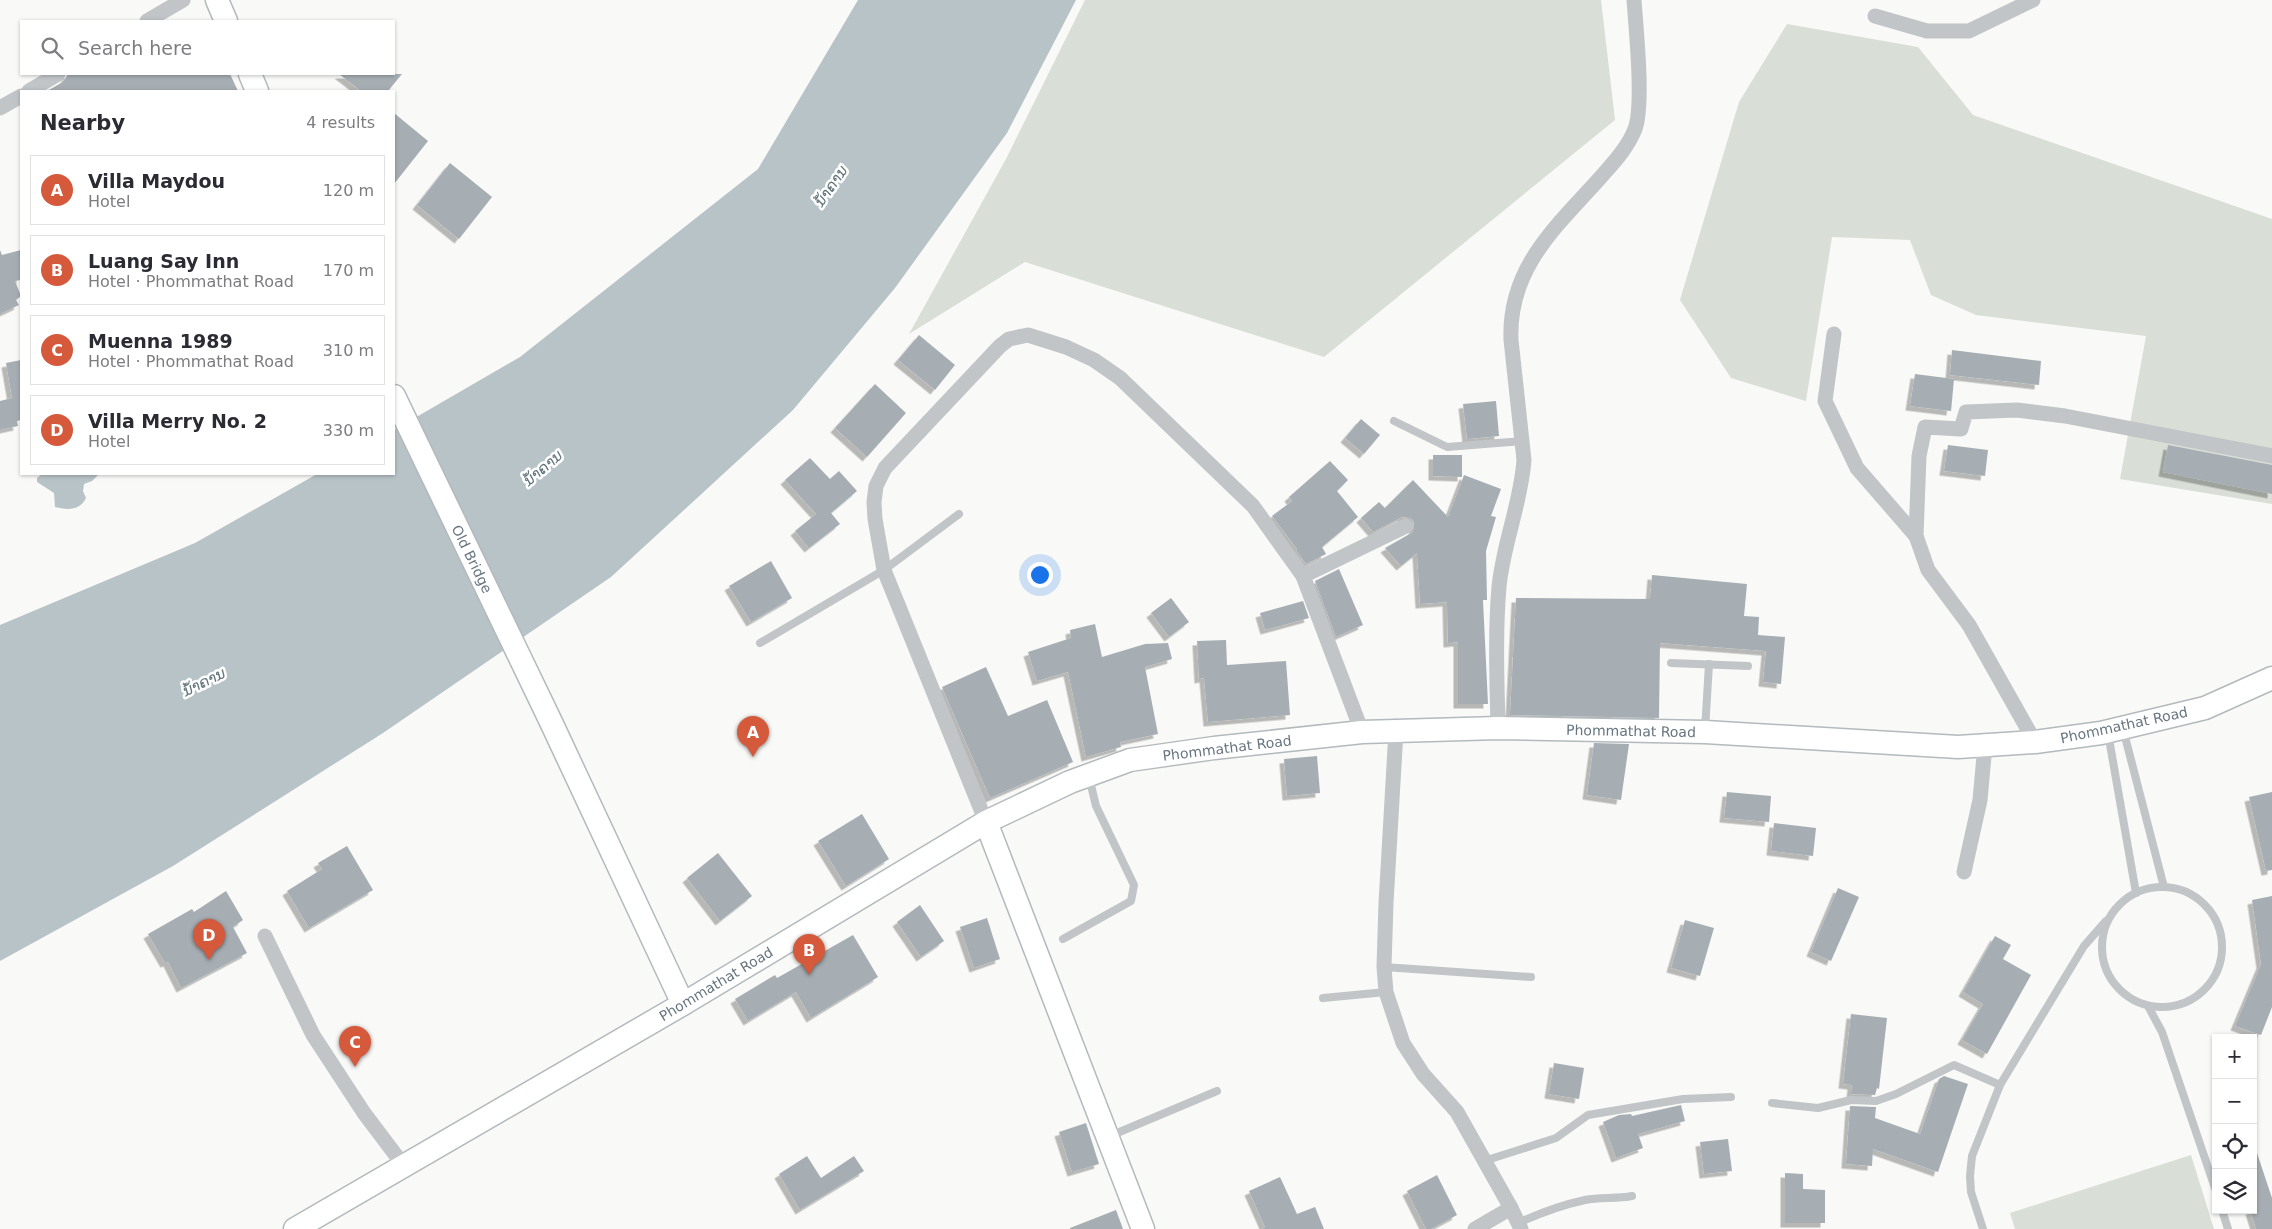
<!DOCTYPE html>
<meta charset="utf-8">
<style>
:root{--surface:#fff;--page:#f7f7f7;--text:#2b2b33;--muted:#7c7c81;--line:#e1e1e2;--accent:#d5593b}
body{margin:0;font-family:"DejaVu Sans","Noto Sans Lao",sans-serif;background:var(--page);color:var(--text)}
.controls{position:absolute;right:15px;bottom:15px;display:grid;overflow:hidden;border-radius:0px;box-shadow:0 1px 4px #0004}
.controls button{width:45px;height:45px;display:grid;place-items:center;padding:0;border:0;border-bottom:1px solid var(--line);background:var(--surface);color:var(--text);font:25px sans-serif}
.you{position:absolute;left:1039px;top:574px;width:18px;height:18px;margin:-12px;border:4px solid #fff;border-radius:50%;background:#1a73e8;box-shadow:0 0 0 8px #1a73e833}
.badge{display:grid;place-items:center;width:32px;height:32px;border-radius:50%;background:var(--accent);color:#fff;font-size:16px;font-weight:700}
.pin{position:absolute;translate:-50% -41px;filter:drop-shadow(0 1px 2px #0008)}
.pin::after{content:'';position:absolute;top:26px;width:18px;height:15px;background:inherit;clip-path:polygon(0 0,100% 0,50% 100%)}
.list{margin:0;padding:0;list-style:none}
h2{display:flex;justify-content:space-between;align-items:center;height:65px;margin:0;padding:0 20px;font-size:21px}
h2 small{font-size:16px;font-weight:400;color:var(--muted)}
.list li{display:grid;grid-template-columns:32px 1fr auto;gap:15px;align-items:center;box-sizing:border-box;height:70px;margin:0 10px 10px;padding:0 10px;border:1px solid var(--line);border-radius:0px}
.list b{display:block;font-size:19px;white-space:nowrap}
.list p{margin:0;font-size:16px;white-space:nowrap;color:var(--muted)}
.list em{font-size:16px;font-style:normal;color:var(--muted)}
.icon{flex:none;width:28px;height:28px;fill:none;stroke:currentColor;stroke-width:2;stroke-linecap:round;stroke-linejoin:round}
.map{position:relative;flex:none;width:2272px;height:1229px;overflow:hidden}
.search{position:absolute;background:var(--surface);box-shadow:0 1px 4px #0004;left:20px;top:20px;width:375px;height:55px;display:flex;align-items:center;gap:12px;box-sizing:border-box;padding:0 18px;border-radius:0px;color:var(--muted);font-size:19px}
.panel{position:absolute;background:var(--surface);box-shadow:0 1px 4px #0004;left:20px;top:90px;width:375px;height:385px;border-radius:0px}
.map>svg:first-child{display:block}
</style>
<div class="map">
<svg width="2272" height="1229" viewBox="0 0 2272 1229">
<defs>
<filter id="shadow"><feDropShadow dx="-4.5" dy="4.5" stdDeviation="0" flood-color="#0004"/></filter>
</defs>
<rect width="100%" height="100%" fill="#f9f9f7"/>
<g fill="#d9ded6">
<path d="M1085 0H1601L1615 120 1324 357 1025 262 909 334 1006 159Z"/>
<path d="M1787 24 1918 47 1973 115 2272 219V504L2120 479 2146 336 1976 315 1931 295 1910 240 1832 237 1806 401 1731 378 1680 300 1739 102Z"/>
<path d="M2191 1155 2214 1229H2015L2010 1213Z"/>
</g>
<g fill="#b8c3c7">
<path d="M858 0H1076L1007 133 895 288 793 410 611 577 383 733 173 866 0 961V625L195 543 317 474H394V430L520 357 758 169Z"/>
<path d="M42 474H99L92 481 84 484 83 491 86 498C80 511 67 510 55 507L54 493 37 482V478Z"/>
</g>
<g fill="#a6aeb3" filter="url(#shadow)">
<path d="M68 74H230L238 91H47L63 82Z"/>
<path d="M339 74H402L388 91H361Z"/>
<path d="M394 113 428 141 394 184Z"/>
<path d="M450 163 492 197 459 239 417 205Z"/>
<path d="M0 250 2 255 21 250V280L15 281 21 296 16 300 19 305 0 314Z"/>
<path d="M919 335 955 365 935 390 898 360Z"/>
<path d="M1952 350 2041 361 2039 385 1950 375Z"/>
<path d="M21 360V420L17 421 18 426 0 430V401L12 398 6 363Z"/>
<path d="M1915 374 1954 379 1951 411 1910 406Z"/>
<path d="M875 384 906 413 867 457 835 428Z"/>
<path d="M1496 401 1499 436 1467 439 1463 404Z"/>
<path d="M1361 419 1380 435 1364 454 1345 438Z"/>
<path d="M1948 445 1988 450 1985 476 1944 471Z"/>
<path d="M2168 445 2272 465V494L2163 472Z"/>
<path d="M1433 455H1462V477L1433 476Z"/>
<path d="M810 458 830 479 839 471 857 491 831 513 840 524 809 548 795 531 816 514 785 480Z"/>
<path d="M1330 461 1348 480 1337 491 1358 517 1322 547 1326 554 1306 564 1296 550 1297 549 1272 516 1292 501 1289 497Z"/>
<path d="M1464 475 1501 489 1491 516 1496 517 1486 551 1487 600H1483L1488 704H1458V642L1448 643 1447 602 1420 604 1417 553 1401 566 1385 548 1413 532 1414 522 1411 518 1402 517 1373 532 1361 518 1379 502 1385 508 1413 480 1448 517Z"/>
<path d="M771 561 792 598 751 622 729 586Z"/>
<path d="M1339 569 1363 625 1336 637 1315 581Z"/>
<path d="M1652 575 1747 584 1744 616 1759 617 1758 635 1785 637 1781 684 1763 682 1766 651 1660 643 1659 718 1510 715 1516 598 1650 599Z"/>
<path d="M1171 598 1189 622 1169 637 1151 613Z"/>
<path d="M1303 601 1309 618 1265 630 1260 613Z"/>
<path d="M1095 624 1102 657 1145 644 1168 643 1172 659 1145 667 1158 734 1120 742 1121 747 1086 757 1068 672 1037 681 1028 652 1071 638 1070 630Z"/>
<path d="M1226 640 1227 665 1286 661 1290 715 1208 722 1204 678 1199 679 1197 641Z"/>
<path d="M986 667 1008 716 1047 700 1073 762 990 798 942 687Z"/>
<path d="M1594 743 1629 744 1621 800 1587 795Z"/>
<path d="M1317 756 1320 793 1287 796 1284 759Z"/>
<path d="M1727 792 1771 796 1769 822 1724 818Z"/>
<path d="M2272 792V870L2266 871 2249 797Z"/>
<path d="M862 814 889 859 846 886 818 841Z"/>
<path d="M1774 823 1816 828 1813 856 1771 851Z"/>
<path d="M347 846 373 890 309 928 287 891 322 869 318 863Z"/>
<path d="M718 853 752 896 720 921 687 878Z"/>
<path d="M1838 888 1859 897 1831 961 1811 952Z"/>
<path d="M226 891 243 920 233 927 247 953 181 988 168 962 165 963 148 934 192 909 194 912Z"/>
<path d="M2272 896V1007L2261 1035 2235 1026 2261 964 2252 900Z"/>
<path d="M920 905 944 941 921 957 897 922Z"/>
<path d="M987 918 1000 959 974 968 960 927Z"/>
<path d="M1685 920 1714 928 1700 976 1671 968Z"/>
<path d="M853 935 878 977 811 1018 796 992 748 1021 735 999 775 975 777 978Z"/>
<path d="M1995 936 2011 945 2003 959 2031 975 1987 1054 1962 1040 1983 1004 1963 992Z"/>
<path d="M1851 1014 1887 1018 1879 1089 1877 1088 1875 1095 1851 1094 1852 1085 1843 1084Z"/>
<path d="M1554 1063 1584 1068 1579 1099 1549 1094Z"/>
<path d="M1944 1076 1968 1084 1938 1172 1873 1149 1872 1166 1846 1164 1850 1106 1876 1107 1875 1118 1920 1134 1939 1079Z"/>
<path d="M1681 1105 1685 1121 1638 1134 1643 1148 1616 1158 1603 1122 1619 1115 1631 1114 1632 1116Z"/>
<path d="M1086 1123 1099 1164 1072 1172 1059 1132Z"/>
<path d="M1728 1139 1732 1171 1704 1174 1700 1142Z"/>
<path d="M2256 1150 2272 1198V1229H2256L2250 1210H2253V1151Z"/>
<path d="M807 1156 821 1178 854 1156 864 1171 800 1210 779 1174Z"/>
<path d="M1785 1173 1803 1174V1189L1825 1190V1223H1785Z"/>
<path d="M1437 1175 1457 1215 1431 1229H1426L1407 1191Z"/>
<path d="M1280 1177 1297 1214 1315 1207 1324 1229H1262L1265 1227 1249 1191Z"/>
<path d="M1116 1210 1123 1229H1070V1228Z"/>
</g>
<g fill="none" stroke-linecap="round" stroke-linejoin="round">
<g stroke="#b3b9bd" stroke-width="25">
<g id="secondary">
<path d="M217 0 226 21"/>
<path d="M250 74 257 91"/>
<path d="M394 396 551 722 683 1004"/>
<path d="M986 822 1143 1229"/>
<path d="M295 1229 683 1004 986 822 1070 782 1130 760 1214 748 1362 732 1498 728 1705 732 1958 747 2035 742 2101 733 2205 708 2272 678"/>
</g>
</g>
<g stroke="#c1c5c8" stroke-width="8">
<path d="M1394 421 1447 447 1523 441"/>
<path d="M760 643 884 570 959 514"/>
<path d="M1671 663 1748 666"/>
<path d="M2123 729 2164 887"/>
<path d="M1705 730 1709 664"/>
<path d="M2108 733 2136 893"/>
<circle cx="2162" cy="947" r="60"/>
<path d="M1063 939 1131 901 1134 885 1096 806 1089 777"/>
<path d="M1384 967 1531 977"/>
<path d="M1323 998 1386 992"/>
<path d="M2148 1006 2162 1032 2216 1191"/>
<path d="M1772 1103 1818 1108 1851 1100 1876 1101 1896 1094 1954 1065 2000 1085"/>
<path d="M1110 1136 1217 1091"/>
<path d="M1484 1161 1556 1138 1588 1115 1683 1099 1731 1097"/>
<path d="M2222 1210 2228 1229"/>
<path d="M1518 1223C1540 1213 1562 1205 1585 1200 1600 1197 1616 1199 1632 1196"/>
<path d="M1983 1229 1971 1192 1970 1176 1972 1156 2000 1085 2084 946 2106 921"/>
</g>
<g stroke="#c1c5c8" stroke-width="15">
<path d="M1875 16 1927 31H1969L2033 0"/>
<path d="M147 21 183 0"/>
<path d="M29 91 58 74"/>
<path d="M0 108 21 96"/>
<path d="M1834 334 1825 401 1857 468 1916 536"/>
<path d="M1303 576 1406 526"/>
<path d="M1498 728C1497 681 1495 634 1499 587 1503 544 1521 503 1524 460L1511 340C1508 268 1556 227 1600 178 1613 163 1627 149 1635 129 1644 105 1636 29 1634 0"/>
<path d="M1396 731 1386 903 1384 967 1386 992 1403 1043 1423 1074 1457 1112 1511 1208 1475 1229"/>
<path d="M2035 742 1969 625 1928 570 1916 536 1919 456 1925 427 1961 429 1966 412 2017 410 2065 416 2272 456"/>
<path d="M986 822 884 570 875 519 874 502 876 486 885 468 1000 346 1009 339 1028 335 1066 347 1094 360 1120 378 1253 506 1303 576 1362 732"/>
<path d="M1964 872 1980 800 1985 745"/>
<path d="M265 936 313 1035 364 1113 404 1166"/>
<path d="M1511 1208 1521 1229"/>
</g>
<use href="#secondary" stroke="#fff" stroke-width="22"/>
</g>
<g text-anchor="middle" stroke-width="5" stroke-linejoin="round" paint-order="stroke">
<g font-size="14" fill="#66757f" stroke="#fff">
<text transform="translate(472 559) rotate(64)" y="5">Old Bridge</text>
<text transform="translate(2124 725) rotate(-12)" y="5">Phommathat Road</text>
<text transform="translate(1631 731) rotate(1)" y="5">Phommathat Road</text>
<text transform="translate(1227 748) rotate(-7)" y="5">Phommathat Road</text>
<text transform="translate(716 984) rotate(-31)" y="5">Phommathat Road</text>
</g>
<g font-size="15" font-style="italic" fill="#617479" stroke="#fff">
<text transform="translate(831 186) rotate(-55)" y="5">ນ້ຳຄານ</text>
<text transform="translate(543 468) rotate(-40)" y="5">ນ້ຳຄານ</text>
<text transform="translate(204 682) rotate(-26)" y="5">ນ້ຳຄານ</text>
</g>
</g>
</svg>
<div class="controls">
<button>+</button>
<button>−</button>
<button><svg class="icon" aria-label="locate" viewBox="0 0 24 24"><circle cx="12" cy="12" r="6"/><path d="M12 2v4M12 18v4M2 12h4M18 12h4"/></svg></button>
<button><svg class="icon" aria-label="layers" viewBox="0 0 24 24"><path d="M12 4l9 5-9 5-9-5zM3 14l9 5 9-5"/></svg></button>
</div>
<div class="you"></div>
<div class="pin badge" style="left:753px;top:757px">A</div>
<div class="pin badge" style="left:809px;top:975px">B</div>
<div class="pin badge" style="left:355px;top:1067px">C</div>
<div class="pin badge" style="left:209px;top:960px">D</div>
<div class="search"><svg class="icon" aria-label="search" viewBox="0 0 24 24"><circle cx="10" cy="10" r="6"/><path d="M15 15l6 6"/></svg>Search here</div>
<section class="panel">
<h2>Nearby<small>4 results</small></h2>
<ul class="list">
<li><span class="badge">A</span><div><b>Villa Maydou</b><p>Hotel</p></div><em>120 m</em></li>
<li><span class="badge">B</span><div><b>Luang Say Inn</b><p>Hotel · Phommathat Road</p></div><em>170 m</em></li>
<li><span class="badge">C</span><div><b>Muenna 1989</b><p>Hotel · Phommathat Road</p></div><em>310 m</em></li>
<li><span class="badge">D</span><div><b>Villa Merry No. 2</b><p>Hotel</p></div><em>330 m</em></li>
</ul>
</section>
</div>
